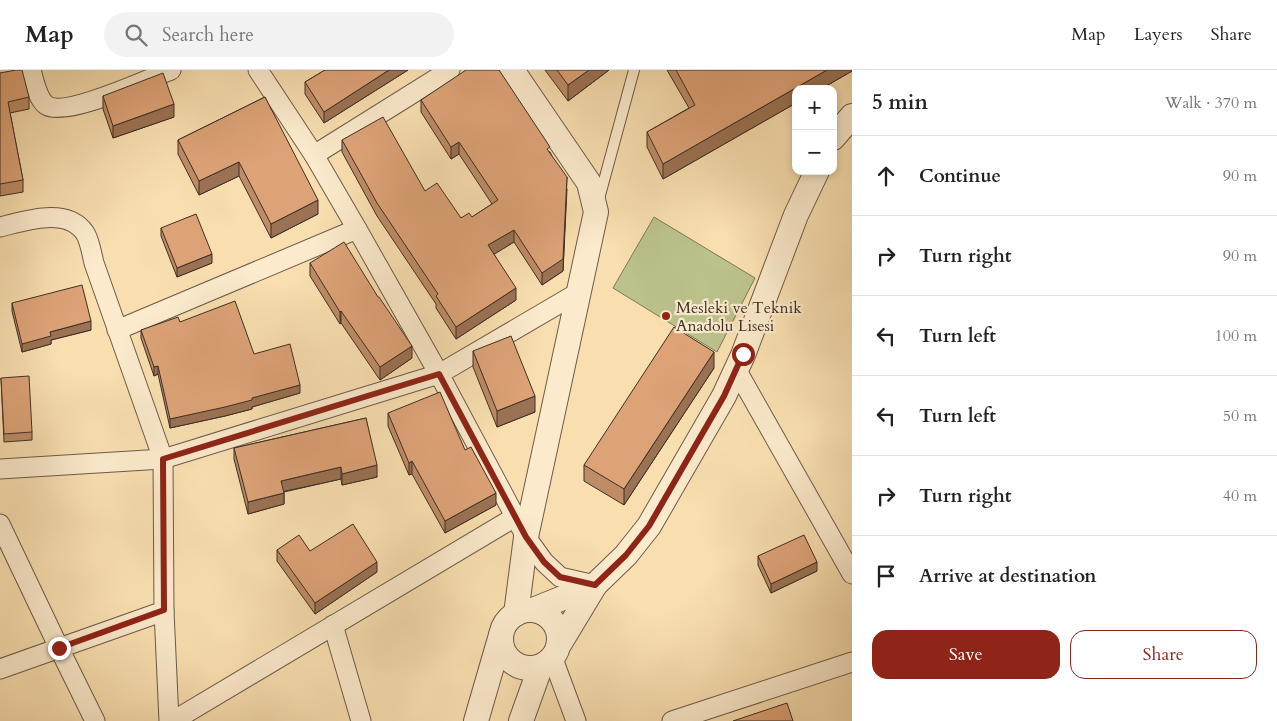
<!DOCTYPE html>
<meta charset="utf-8">
<style>
:root{--surface:#fff;--page:#f2f2f2;--text:#222;--muted:#767676;--line:#e0e0e0;--accent:#8f2418}
body{margin:0;font-family:Cardo,serif;background:var(--page);color:var(--text)}
.controls{position:absolute;right:15px;top:15px;display:grid;overflow:hidden;border-radius:10px;box-shadow:0 2px 8px #0003}
.controls button{width:45px;height:45px;display:grid;place-items:center;padding:0;border:0;border-bottom:1px solid var(--line);background:var(--surface);color:var(--text);font:25px sans-serif}
.stop{position:absolute;width:15px;height:15px;margin:-11px;border:4px solid #8f2418;border-radius:50%;background:#fff}
.stop.end{background:#8f2418;border-color:#fff;box-shadow:0 1px 5px #0008}
.list{margin:0;padding:0;list-style:none}
h2{display:flex;justify-content:space-between;align-items:center;height:65px;margin:0;padding:0 20px;font-size:21px}
h2 small{font-size:16px;font-weight:400;color:var(--muted)}
.list li{display:grid;grid-template-columns:32px 1fr auto;gap:15px;align-items:center;box-sizing:border-box;height:80px;padding:0 20px;border-top:1px solid var(--line)}
.list b{display:block;font-size:19px;white-space:nowrap}
.list em{font-size:16px;font-style:normal;color:var(--muted)}
.actions{display:flex;gap:10px;padding:15px 20px}
.actions a{flex:1;padding:11px 0;border:1px solid var(--accent);border-radius:15px;text-align:center;font-size:18px;color:var(--accent)}
.actions .main{background:var(--accent);color:#fff}
.icon{flex:none;width:28px;height:28px;fill:none;stroke:currentColor;stroke-width:2;stroke-linecap:round;stroke-linejoin:round}
.map{position:relative;flex:none;width:852px;height:651px;overflow:hidden}
header{display:flex;align-items:center;gap:30px;box-sizing:border-box;height:70px;padding:0 25px;background:var(--surface);border-bottom:1px solid var(--line)}
header strong{font-size:24px}
nav{display:flex;gap:28px;margin-inline-start:auto;font-size:18px}
.search{width:350px;height:45px;background:var(--page);display:flex;align-items:center;gap:12px;box-sizing:border-box;padding:0 18px;border-radius:28px;color:var(--muted);font-size:19px}
main{display:flex}
aside{flex:1;background:var(--surface)}
.map>svg:first-child{display:block}
</style>
<header>
<strong>Map</strong>
<div class="search"><svg class="icon" aria-label="search" viewBox="0 0 24 24"><circle cx="10" cy="10" r="6"/><path d="M15 15l6 6"/></svg>Search here</div>
<nav><a>Map</a><a>Layers</a><a>Share</a></nav>
</header>
<main>
<div class="map">
<svg width="852" height="651" viewBox="0 0 852 651">
<rect width="100%" height="100%" fill="#f9dfb0"/>
<filter id="stains"><feTurbulence type="fractalNoise" baseFrequency=".004" numOctaves="4"/><feColorMatrix values="0 0 0 0 .2 0 0 0 0 .09 0 0 0 0 .02 0 0 0 .5 -.17"/></filter>
<radialGradient id="worn" r=".72"><stop offset=".6" stop-color="#630" stop-opacity="0"/><stop offset="1" stop-color="#630" stop-opacity=".3"/></radialGradient>
<path fill="#bcc28c" stroke="#7d785a" d="M654 147 755 208 717 282 613 218Z"/>
<g fill="none" stroke-linecap="round" stroke-linejoin="round">
<g stroke="#6d5a49" stroke-width="12">
<path id="service" d="M599 129 634 0"/>
</g>
<g stroke="#6d5a49" stroke-width="21">
<g id="minor">
<path d="M31 0C34 10 37 28 46 35 64 48 149 9 171 0"/>
<path d="M258 0 314 85 357 159 439 304 526 467 544 492 560 507 595 515"/>
<path d="M314 85 450 0"/>
<path d="M0 157C25 151 67 136 85 163 90 171 92 185 94 193L163 389 164 541 0 599"/>
<path d="M117 260 357 159"/>
<path d="M736 299 852 504"/>
<path d="M0 399 163 389 439 304 579 222"/>
<path d="M0 454 59 578 95 651"/>
<path d="M164 541 169 651"/>
<path d="M333 555 361 651"/>
<path d="M553 589 576 651"/>
<path d="M173 651 515 447"/>
<path d="M672 651 852 592"/>
</g>
</g>
<g stroke="#6d5a49" stroke-width="26">
<g id="tertiary">
<path d="M512 0 589 113 596 142 526 467 516 544"/>
<path d="M833 68 852 46"/>
<circle cx="530" cy="569" r="29"/>
<path d="M533 540 595 515"/>
<path d="M560 573 595 515 626 485 649 456 724 326 743 285 796 145 817 101"/>
<path d="M476 651 501 565"/>
<path d="M521 651 540 598"/>
</g>
</g>
<use href="#service" stroke="#fbeacc" stroke-width="10"/>
<use href="#minor" stroke="#fbeacc" stroke-width="19"/>
<use href="#tertiary" stroke="#fbeacc" stroke-width="24"/>
</g>
<g fill="#be8c66" stroke="#3e2e27">
<path d="M325 0H408L324 53 305 24V12Z"/>
<path d="M545 0H609L568 31Z"/>
<path d="M667 0H852V1L821 19H796V33L663 109 647 77V62L689 38Z"/>
<path d="M0 3 29 27V39L10 43 23 110V122L0 126Z"/>
<path d="M103 26 174 47 113 68 103 39Z"/>
<path d="M265 27 318 144 271 168 239 106 199 125 178 84V70Z"/>
<path d="M421 30 550 82 567 119 563 201 542 215 514 172 494 184 516 230 456 269 436 238V234L377 146 342 82V70L425 121 461 148 472 147 492 134 459 84 451 89 421 42Z"/>
<path d="M161 158 212 193 177 207 161 166Z"/>
<path d="M310 193 412 288 380 310 341 253 340 254 310 206Z"/>
<path d="M12 233 91 260 51 270V274L22 282 12 241Z"/>
<path d="M180 252 254 284 300 323 252 337V339L225 346 170 358 158 304 154 306 141 268V260Z"/>
<path d="M473 281 535 342 497 357 473 297Z"/>
<path d="M714 298 624 435 584 411V395Z"/>
<path d="M1 308 32 362V370L4 372Z"/>
<path d="M388 343 496 435 445 463 412 404 409 405 388 356Z"/>
<path d="M366 348 377 407 342 415 341 409 284 422V434L248 444 234 389V378Z"/>
<path d="M277 480 310 481 377 502 315 544 277 491Z"/>
<path d="M758 486 817 501 771 523 758 495Z"/>
</g>
<g fill="#9b7253" stroke="#3e2e27">
<path d="M389 0H408L324 53V42Z"/>
<path d="M589 0H609L568 31V15Z"/>
<path d="M827 0H852V1L821 19H796V33L663 109V94Z"/>
<path d="M174 34V47L113 68V56Z"/>
<path d="M459 72V84L451 89V77Z"/>
<path d="M239 92V106L199 125V111Z"/>
<path d="M567 107 563 201 542 215V203Z"/>
<path d="M318 130V144L271 168V154Z"/>
<path d="M514 160V172L488 188V175Z"/>
<path d="M212 184V193L177 207V198Z"/>
<path d="M516 218V230L456 269V257Z"/>
<path d="M341 241V253L340 254V242Z"/>
<path d="M91 251V260L51 270V274L22 282V274L50 262Z"/>
<path d="M412 276V288L380 310V297Z"/>
<path d="M714 282V298L624 435V419Z"/>
<path d="M158 296V304L154 306V297Z"/>
<path d="M300 315V323L252 337V339L225 346 170 358V349Z"/>
<path d="M535 326V342L497 357V341Z"/>
<path d="M412 391V404L409 405V393Z"/>
<path d="M377 395V407L342 415V404Z"/>
<path d="M341 397V409L281 422V411Z"/>
<path d="M284 423V434L248 444V432Z"/>
<path d="M496 423V435L445 463V451Z"/>
<path d="M377 492V502L315 544V533Z"/>
<path d="M817 492V501L771 523V514Z"/>
</g>
<g fill="#dda377" stroke="#3e2e27">
<path d="M16 0H22L29 27 8 32 23 110 0 114V3Z"/>
<path d="M325 0H389L324 42 305 12Z"/>
<path d="M466 0H499L550 77 547 79 567 107 563 189 542 203 514 160 488 175 516 218 456 257 436 226 438 224 377 133 342 70 383 47 425 121 437 113 461 148 469 143 472 147 498 130 459 72 451 77 421 30Z"/>
<path d="M557 0H589L568 15Z"/>
<path d="M676 0H827L663 94 647 62 695 35Z"/>
<path d="M163 3 174 34 113 56 103 26Z"/>
<path d="M265 27 318 130 271 154 239 92 199 111 178 70Z"/>
<path d="M196 144 212 184 177 198 161 158Z"/>
<path d="M344 172 378 227H379L412 276 380 297 341 241 340 242 310 193Z"/>
<path d="M82 215 91 251 50 262 51 266 22 274 12 233Z"/>
<path d="M235 231 254 284 290 274 300 315 252 328V330L225 337 170 349 158 296 154 297 141 260 178 247 180 252Z"/>
<path d="M674 257 714 282 624 419 584 395Z"/>
<path d="M511 266 535 326 497 341 473 281Z"/>
<path d="M29 306 32 362 4 364 1 308Z"/>
<path d="M440 322 465 380 471 377 496 423 445 451 412 391 409 393 388 343Z"/>
<path d="M366 348 377 395 342 404 341 397 281 411 284 423 248 432 234 378Z"/>
<path d="M353 454 377 492 315 533 277 480 299 465 310 481Z"/>
<path d="M804 465 817 492 771 514 758 486Z"/>
<path d="M787 633 793 651H733Z"/>
</g>
<g fill="none" stroke-linecap="round" stroke-linejoin="round">
<path stroke="#8f2418" stroke-width="6" d="M59 578 164 540 163 389 439 304 526 467 544 492 560 507 595 515 626 485 649 456 724 326 743 284"/>
</g>
<circle fill="#8f2418" stroke="#fbeacc" stroke-width="2" cx="666" cy="246" r="5"/>
<g text-anchor="middle" stroke-width="4.5" stroke-linejoin="round" paint-order="stroke">
<g font-size="16" fill="#3e2e27" stroke="#fbeacc" text-anchor="start">
<text x="676" y="243">Mesleki ve Teknik<tspan x="676" dy="18">Anadolu Lisesi</tspan></text>
</g>
</g>
<rect width="100%" height="100%" filter="url(#stains)"/>
<rect width="100%" height="100%" fill="url(#worn)"/>
</svg>
<div class="controls">
<button>+</button>
<button>−</button>
</div>
<div class="stop" style="left:743px;top:284px"></div>
<div class="stop end" style="left:59px;top:578px"></div>
</div>
<aside>
<h2>5 min<small>Walk · 370 m</small></h2>
<ul class="list">
<li><svg class="icon" aria-label="ahead" viewBox="0 0 24 24"><path d="M12 20V5M6 11l6-6 6 6"/></svg><div><b>Continue</b></div><em>90 m</em></li>
<li><svg class="icon" aria-label="right" viewBox="0 0 24 24"><path d="M7 20v-9h11M14 6l5 5-5 5"/></svg><div><b>Turn right</b></div><em>90 m</em></li>
<li><svg class="icon" aria-label="left" viewBox="0 0 24 24"><path d="M17 20v-9H6M10 6l-5 5 5 5"/></svg><div><b>Turn left</b></div><em>100 m</em></li>
<li><svg class="icon" aria-label="left" viewBox="0 0 24 24"><path d="M17 20v-9H6M10 6l-5 5 5 5"/></svg><div><b>Turn left</b></div><em>50 m</em></li>
<li><svg class="icon" aria-label="right" viewBox="0 0 24 24"><path d="M7 20v-9h11M14 6l5 5-5 5"/></svg><div><b>Turn right</b></div><em>40 m</em></li>
<li><svg class="icon" aria-label="arrive" viewBox="0 0 24 24"><path d="M6 21V4h12l-3 4 3 4H6"/></svg><div><b>Arrive at destination</b></div></li>
</ul>
<div class="actions"><a class="main">Save</a><a>Share</a></div>
</aside>
</main>
